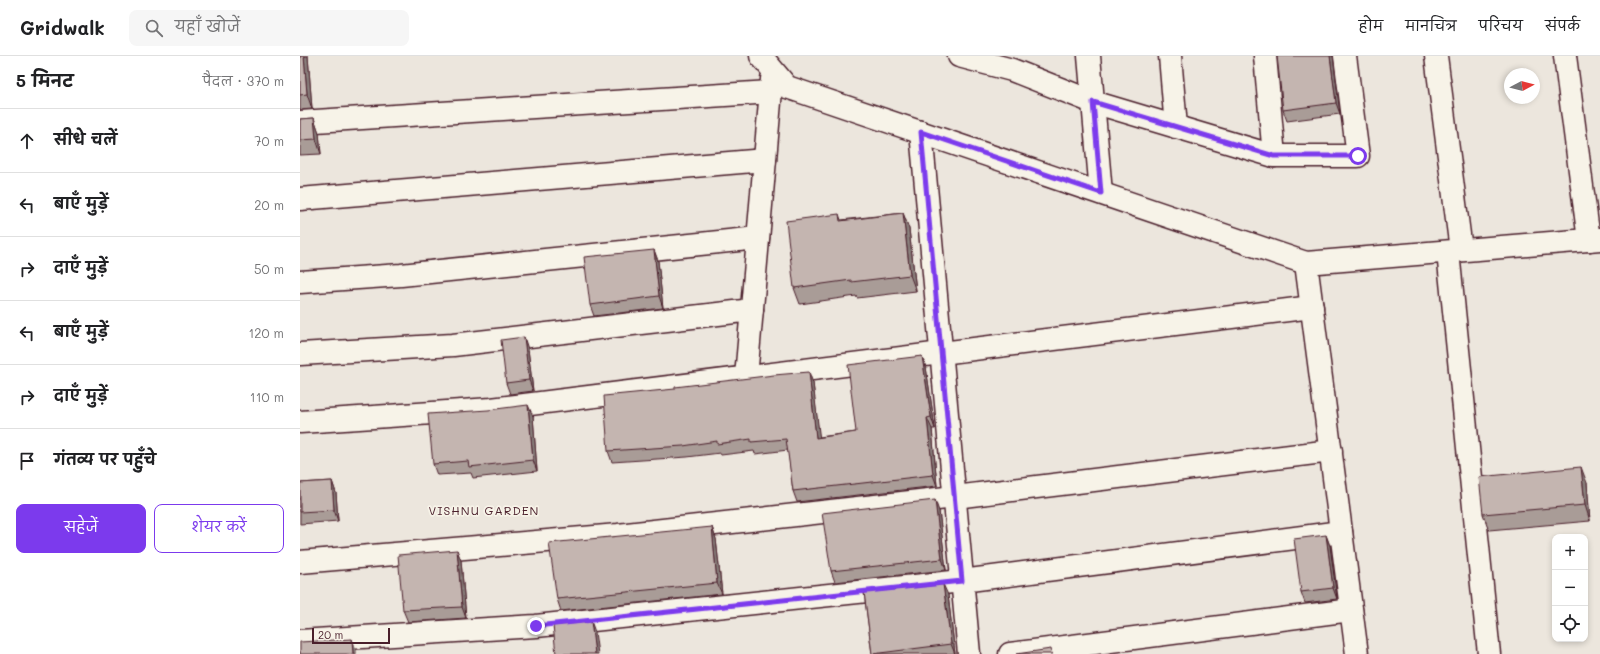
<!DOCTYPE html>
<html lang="hi">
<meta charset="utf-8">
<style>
:root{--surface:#fff;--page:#f6f6f6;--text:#202124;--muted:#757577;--line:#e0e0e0;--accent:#7c3aed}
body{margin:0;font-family:Mali,"Playpen Sans Deva",sans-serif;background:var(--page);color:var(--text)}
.controls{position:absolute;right:12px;bottom:12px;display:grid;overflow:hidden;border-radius:8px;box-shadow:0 2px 6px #0003}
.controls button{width:36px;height:36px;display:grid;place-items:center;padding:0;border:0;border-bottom:1px solid var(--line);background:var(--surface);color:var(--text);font:20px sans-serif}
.compass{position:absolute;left:1204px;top:12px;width:36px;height:36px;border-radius:50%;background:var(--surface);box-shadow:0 2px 6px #0003;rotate:83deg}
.scale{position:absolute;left:12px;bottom:10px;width:78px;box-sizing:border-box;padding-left:4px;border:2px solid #4a1f2b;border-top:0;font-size:11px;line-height:14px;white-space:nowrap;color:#4a1f2b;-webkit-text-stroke:3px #f7f3e8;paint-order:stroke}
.stop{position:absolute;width:12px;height:12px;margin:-9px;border:3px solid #7c3aed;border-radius:50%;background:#fff}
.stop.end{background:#7c3aed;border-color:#fff;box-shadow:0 1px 4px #0008}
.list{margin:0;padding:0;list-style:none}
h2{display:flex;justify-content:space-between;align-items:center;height:52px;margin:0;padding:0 16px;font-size:17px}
h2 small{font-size:13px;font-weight:400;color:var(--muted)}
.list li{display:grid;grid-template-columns:26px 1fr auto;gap:12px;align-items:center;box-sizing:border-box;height:64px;padding:0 16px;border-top:1px solid var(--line)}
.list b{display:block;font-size:15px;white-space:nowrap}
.list em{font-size:13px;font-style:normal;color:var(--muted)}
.actions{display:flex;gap:8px;padding:12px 16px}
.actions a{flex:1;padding:9px 0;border:1px solid var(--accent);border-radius:8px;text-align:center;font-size:14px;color:var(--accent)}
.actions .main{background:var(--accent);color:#fff}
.icon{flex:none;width:22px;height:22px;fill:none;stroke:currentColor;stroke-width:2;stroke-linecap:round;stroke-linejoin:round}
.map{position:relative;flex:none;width:1300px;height:598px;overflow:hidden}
header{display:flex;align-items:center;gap:24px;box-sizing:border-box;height:56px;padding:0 20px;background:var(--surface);border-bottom:1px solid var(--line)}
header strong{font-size:19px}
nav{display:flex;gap:22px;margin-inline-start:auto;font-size:14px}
.search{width:280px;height:36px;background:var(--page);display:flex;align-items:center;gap:10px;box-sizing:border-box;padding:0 14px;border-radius:8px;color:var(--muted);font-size:15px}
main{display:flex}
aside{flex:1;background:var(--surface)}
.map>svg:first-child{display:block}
</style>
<header>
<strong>Gridwalk</strong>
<div class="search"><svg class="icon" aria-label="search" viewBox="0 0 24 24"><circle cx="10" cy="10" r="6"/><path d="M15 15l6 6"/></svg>यहाँ खोजें</div>
<nav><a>होम</a><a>मानचित्र</a><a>परिचय</a><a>संपर्क</a></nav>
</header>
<main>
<aside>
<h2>5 मिनट<small>पैदल · 370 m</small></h2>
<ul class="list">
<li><svg class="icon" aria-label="ahead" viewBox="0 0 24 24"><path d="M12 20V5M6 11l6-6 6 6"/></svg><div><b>सीधे चलें</b></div><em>70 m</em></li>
<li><svg class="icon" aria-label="left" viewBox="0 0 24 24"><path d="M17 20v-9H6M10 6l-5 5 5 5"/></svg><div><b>बाएँ मुड़ें</b></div><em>20 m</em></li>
<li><svg class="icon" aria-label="right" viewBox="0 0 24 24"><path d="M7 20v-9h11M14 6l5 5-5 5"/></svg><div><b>दाएँ मुड़ें</b></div><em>50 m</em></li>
<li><svg class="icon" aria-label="left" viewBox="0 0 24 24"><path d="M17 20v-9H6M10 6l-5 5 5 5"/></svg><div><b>बाएँ मुड़ें</b></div><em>120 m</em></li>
<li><svg class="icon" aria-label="right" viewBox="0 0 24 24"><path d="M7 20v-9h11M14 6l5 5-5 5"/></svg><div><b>दाएँ मुड़ें</b></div><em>110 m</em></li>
<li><svg class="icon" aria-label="arrive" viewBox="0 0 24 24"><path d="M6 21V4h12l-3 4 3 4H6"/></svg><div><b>गंतव्य पर पहुँचे</b></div></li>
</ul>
<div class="actions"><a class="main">सहेजें</a><a>शेयर करें</a></div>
</aside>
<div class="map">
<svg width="1300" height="598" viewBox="0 0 1300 598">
<rect width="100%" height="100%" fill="#ece6dd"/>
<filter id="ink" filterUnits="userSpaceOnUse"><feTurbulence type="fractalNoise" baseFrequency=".025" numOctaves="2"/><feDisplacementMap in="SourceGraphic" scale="8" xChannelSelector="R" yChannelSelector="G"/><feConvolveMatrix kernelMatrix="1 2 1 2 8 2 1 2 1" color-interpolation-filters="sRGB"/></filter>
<g filter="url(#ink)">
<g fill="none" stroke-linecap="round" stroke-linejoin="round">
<g stroke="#4a1f2b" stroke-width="25">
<g id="street">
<path d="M659 0 712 14 793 46 974 100H1058L1045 0"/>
<path d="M789 0 801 137"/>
<path d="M870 0 876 71"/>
<path d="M965 0 974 100"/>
<path d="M1136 0 1161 194"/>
<path d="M1265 0 1289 184"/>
<path d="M0 66 471 36"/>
<path d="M621 76 669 598"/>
<path d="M0 143 465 104"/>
<path d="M1148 196 1189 598"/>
<path d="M1006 207 1057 598"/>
<path d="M0 226 101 219 458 182"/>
<path d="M0 298 153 289 452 254"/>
<path d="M446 321 472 23"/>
<path d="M0 366 191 353 1012 251"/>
<path d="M0 506 318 479 655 441 1031 395"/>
<path d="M0 585 236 570 662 525 1041 476"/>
<path d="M710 598 1051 554"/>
</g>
</g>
<g stroke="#4a1f2b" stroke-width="25">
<path id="secondary" d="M461 0 487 31 1006 207 1300 183"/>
</g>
<use href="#street" stroke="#f7f3e8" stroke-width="22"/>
<use href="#secondary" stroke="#f7f3e8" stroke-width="22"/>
</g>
<g fill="#a99c97" stroke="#4a1f2b">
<path d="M0 0H8L12 53 0 54Z"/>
<path d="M1033 2 1040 58 987 65 983 54Z"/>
<path d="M14 62 19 77 21 98 0 99V63Z"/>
<path d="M603 157 609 173 616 235 557 242 556 240 500 248 494 232 539 158 541 164Z"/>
<path d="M354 194 358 205 363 252 294 260 290 249Z"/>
<path d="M228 293 233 335 210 338 206 327Z"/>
<path d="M626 311 635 373H632L637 430 497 446 493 435 488 394 455 398 454 395 421 399 420 397 387 401 312 406 308 395 513 327 519 381 556 376Z"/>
<path d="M233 360 237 415 173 422 171 417 137 419 133 408Z"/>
<path d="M32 425 36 437 38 465 0 468V427Z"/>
<path d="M1287 427 1290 465 1189 474 1183 458Z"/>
<path d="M639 455 646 514 535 526 531 515Z"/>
<path d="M412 471 416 483 422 538 261 555 257 543Z"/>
<path d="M1026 479 1030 490 1037 543 1005 547 1001 536Z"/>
<path d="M157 494 161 505 166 562 108 566 103 554Z"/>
<path d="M564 536 648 539 655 598H572Z"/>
</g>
<g fill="#897f7b" stroke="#4a1f2b">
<path d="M4 0H8L12 53 7 38Z"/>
<path d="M1030 0H1033L1040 58 1036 47Z"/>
<path d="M14 62 19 77 21 98 16 83Z"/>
<path d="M603 157 609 173 616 235 610 219Z"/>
<path d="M354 194 358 205 363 252 359 240Z"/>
<path d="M224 281 228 293 233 335 229 324Z"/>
<path d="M622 300 626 311 635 373 631 361Z"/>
<path d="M509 316 513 327 521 393 516 382Z"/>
<path d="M228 349 233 360 237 415 233 404Z"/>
<path d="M627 362 632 373 637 430 633 419Z"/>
<path d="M1281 411 1287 427 1290 465 1285 449Z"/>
<path d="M32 425 36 437 38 465 34 454Z"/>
<path d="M635 444 639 455 646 514 642 503Z"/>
<path d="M412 471 416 483 422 538 417 527Z"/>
<path d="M1026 479 1030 490 1037 543 1033 532Z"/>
<path d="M157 494 161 505 166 562 162 551Z"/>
<path d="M643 528 648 539 655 598 651 588Z"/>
<path d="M291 565 295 576 298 598H295Z"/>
<path d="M52 583 56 594V598H53Z"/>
</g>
<g fill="#c4b5b0" stroke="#4a1f2b">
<path d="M0 0H4L7 38 0 39Z"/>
<path d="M977 0H1030L1036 47 983 54Z"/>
<path d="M14 62 16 83 0 84V63Z"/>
<path d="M603 157 610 219 551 226V224L494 232 486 165 539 158 540 165Z"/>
<path d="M354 194 359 240 290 249 284 201Z"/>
<path d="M224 281 229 324 206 327 201 284Z"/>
<path d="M622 300 631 361 627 362 633 419 493 435 486 383 451 386V383L417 388V385L383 390 308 395 304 340 375 333V331L474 319 509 316 516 382 556 376 548 309Z"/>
<path d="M228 349 233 404 169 411 168 405 133 408 128 358 188 354Z"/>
<path d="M1281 411 1285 449 1183 458 1179 421Z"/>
<path d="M32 425 34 454 0 456V427Z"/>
<path d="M635 444 642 503 531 515 522 457Z"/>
<path d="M412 471 417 527 257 543 249 487Z"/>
<path d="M1026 479 1033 532 1001 536 994 483Z"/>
<path d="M157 494 162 551 103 554 98 499Z"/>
<path d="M643 528 651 588 572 598 564 536Z"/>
<path d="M291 565 295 598H256L253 569Z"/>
<path d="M52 583 53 598H0V586Z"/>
<path d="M751 593 752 598H716Z"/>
</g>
</g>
<g fill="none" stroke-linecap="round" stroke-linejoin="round" filter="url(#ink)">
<path stroke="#7c3aed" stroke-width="5" d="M236 570 662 525 621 76 801 137 793 46 974 100H1058"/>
</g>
<g text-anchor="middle" stroke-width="3.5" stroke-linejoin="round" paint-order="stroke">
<g font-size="12" letter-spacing="1" fill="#4a1f2b" stroke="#f7f3e8">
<text x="184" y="459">VISHNU GARDEN</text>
</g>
</g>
</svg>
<div class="controls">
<button>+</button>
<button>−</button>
<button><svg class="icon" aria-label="locate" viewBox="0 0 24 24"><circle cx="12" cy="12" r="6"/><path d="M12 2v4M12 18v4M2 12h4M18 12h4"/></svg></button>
</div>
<svg class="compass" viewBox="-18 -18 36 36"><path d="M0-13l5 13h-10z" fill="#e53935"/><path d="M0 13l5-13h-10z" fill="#757577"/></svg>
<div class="scale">20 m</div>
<div class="stop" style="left:1058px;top:100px"></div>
<div class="stop end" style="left:236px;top:570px"></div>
</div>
</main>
